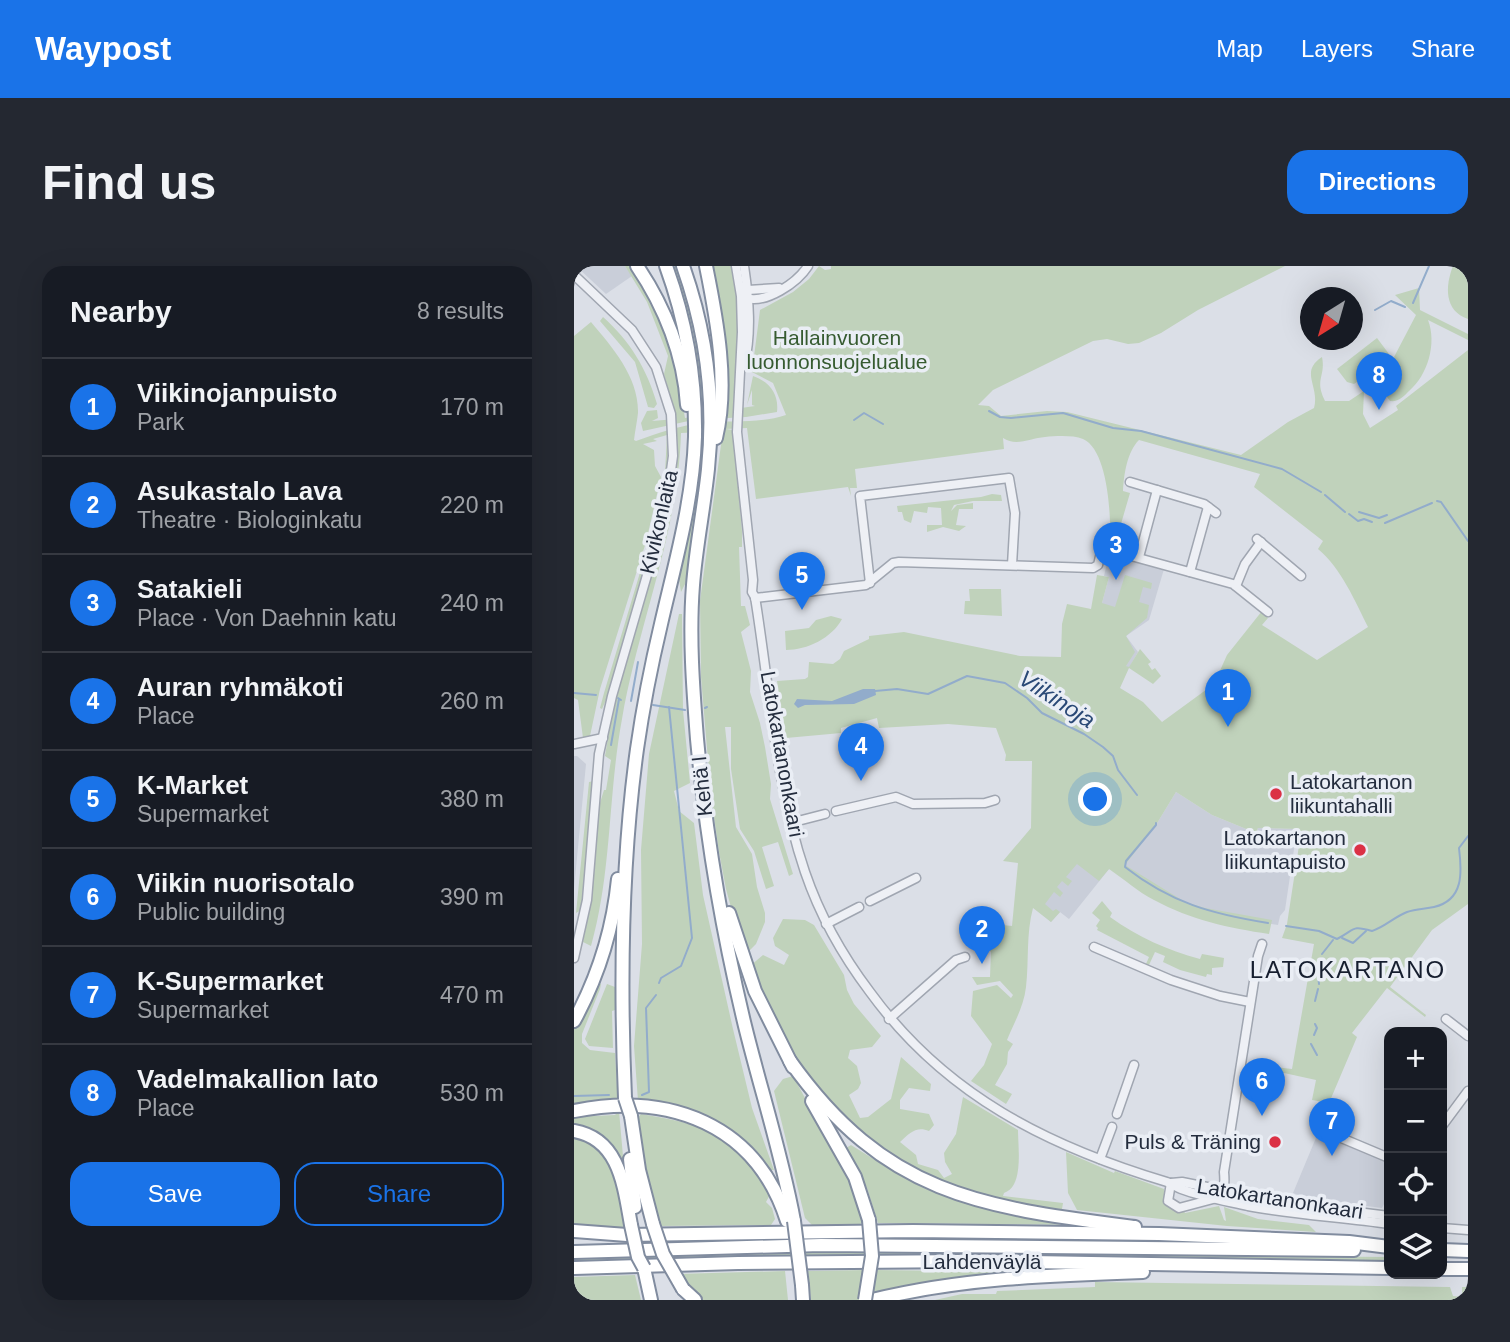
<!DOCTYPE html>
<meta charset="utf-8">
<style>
:root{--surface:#171b24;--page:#242831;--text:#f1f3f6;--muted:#9ea1a6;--line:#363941;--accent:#1a73e8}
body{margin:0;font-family:Helvetica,sans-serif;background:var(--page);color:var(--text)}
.controls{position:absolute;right:21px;bottom:21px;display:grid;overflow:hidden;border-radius:14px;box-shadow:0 7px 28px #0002}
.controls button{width:63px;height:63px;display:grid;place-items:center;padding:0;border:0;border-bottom:2px solid var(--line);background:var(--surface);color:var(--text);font:35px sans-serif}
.compass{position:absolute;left:726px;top:21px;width:63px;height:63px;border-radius:50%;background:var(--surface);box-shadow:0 7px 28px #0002;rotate:217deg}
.you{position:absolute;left:522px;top:534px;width:24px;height:24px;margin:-18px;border:5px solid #fff;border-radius:50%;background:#1a73e8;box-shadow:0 0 0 10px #1a73e833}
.badge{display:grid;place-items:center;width:46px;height:46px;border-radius:50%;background:var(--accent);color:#fff;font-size:23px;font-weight:700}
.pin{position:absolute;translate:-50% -58px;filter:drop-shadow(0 2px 4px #0008)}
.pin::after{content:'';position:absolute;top:37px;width:24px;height:21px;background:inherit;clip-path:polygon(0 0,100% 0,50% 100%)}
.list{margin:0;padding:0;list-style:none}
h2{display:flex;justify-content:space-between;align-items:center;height:91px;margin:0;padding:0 28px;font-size:30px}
h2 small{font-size:23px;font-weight:400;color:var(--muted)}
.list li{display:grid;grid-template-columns:46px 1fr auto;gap:21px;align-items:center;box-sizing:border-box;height:98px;padding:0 28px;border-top:2px solid var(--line)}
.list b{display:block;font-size:26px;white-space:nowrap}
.list p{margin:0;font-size:23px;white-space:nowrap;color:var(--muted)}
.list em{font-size:23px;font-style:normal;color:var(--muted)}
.actions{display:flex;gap:14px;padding:21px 28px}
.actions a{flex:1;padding:16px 0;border:2px solid var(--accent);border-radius:21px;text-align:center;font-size:24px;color:var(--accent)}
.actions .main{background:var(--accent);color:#fff}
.icon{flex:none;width:38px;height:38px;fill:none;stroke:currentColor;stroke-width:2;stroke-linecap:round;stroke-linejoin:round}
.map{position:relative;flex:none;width:894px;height:1034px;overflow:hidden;border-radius:21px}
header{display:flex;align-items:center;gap:42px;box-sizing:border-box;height:98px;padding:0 35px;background:var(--accent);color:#fff}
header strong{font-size:33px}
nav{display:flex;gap:38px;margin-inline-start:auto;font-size:24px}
.intro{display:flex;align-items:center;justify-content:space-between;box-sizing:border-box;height:168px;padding:0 42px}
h1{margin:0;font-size:49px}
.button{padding:18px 32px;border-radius:21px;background:var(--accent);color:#fff;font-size:24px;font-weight:700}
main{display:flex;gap:42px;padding:0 42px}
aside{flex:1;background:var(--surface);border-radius:21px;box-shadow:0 7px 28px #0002}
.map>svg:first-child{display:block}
</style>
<header>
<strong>Waypost</strong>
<nav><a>Map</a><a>Layers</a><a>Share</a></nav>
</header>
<div class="intro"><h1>Find us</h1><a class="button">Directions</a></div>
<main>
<aside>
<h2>Nearby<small>8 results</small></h2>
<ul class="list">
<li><span class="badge">1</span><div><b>Viikinojanpuisto</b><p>Park</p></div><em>170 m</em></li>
<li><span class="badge">2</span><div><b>Asukastalo Lava</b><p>Theatre · Biologinkatu</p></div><em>220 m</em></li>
<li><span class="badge">3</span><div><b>Satakieli</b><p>Place · Von Daehnin katu</p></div><em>240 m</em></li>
<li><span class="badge">4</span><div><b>Auran ryhmäkoti</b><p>Place</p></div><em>260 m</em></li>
<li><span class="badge">5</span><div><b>K-Market</b><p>Supermarket</p></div><em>380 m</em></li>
<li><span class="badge">6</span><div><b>Viikin nuorisotalo</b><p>Public building</p></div><em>390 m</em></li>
<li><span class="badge">7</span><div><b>K-Supermarket</b><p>Supermarket</p></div><em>470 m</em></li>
<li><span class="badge">8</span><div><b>Vadelmakallion lato</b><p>Place</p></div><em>530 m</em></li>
</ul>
<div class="actions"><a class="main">Save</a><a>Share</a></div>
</aside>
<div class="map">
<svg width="894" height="1034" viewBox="0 0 894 1034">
<rect width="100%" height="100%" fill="#dbdfe7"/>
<g fill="#c9ced9">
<path d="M2 0H51L58 10 32 28Z"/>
<path d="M535 288 590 303 575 354 552 370 564 386 555 402 524 385 528 337 535 311 530 310Z"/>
<path d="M0 490H3L12 498 0 623Z"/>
<path d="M602 526 638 549 682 567 684 562 723 563 711 644 706 650 704 659 650 650 611 637 581 622 550 599 582 559Z"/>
<path d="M474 581 535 603 495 653 486 646 477 656 459 641Z"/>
<path d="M744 867 815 897V928L808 942 732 932 719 927Z"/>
</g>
<g fill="#c0d2bb">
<path d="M51 0H56C91 45 102 98 111 152L128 149 129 139 119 66 100 0H104L111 19 130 102 150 146 138 0H160C167 48 164 95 160 143L181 140 178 139V124L173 139 179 110C196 116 205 128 203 146L172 151 119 154 69 165 67 157 73 145 83 144 84 152 78 155 102 153 90 108 94 90 73 36Z"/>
<path d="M245 0 251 4 257 3V0H711L624 44 587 67 565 77 554 78 533 73 519 75 419 124 404 139 415 140 427 150 473 145 493 146 667 189 714 156 740 142C746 120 725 106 748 91 752 111 740 113 751 135H775L790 125 789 148 796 162 824 144 822 140 894 84V638L858 664 816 721 852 749 851 751 813 722 778 767 783 771 755 837 738 834 742 814 701 805V801L718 803 740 678 708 672 713 658 726 573 723 563 684 562 682 567 638 549 602 526 582 559 551 599 611 636 631 642 698 654 695 668C655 662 617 654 580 634 564 626 550 613 535 603L525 615 503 598 492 611 498 615 494 620 488 615 483 621 489 627 486 631 480 626 471 638 479 645 482 643 486 646 477 656 459 642C452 668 455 694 452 721 450 740 440 757 433 774L439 778 434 786 433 798 421 819 438 828 432 838 397 815 410 799 418 778 397 750 399 725 423 719 437 732 439 729 426 715 403 719 398 711H416L417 686 408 676 417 668 419 658 438 660 444 597 429 595 457 562 458 495H431L432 489 422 462 374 458 305 462 303 452 267 462V467L212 472 203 415 231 413 234 411 235 396 259 398 266 393 270 385 295 373V370L330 366 446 390 487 391 488 358 493 338 517 343 523 309 535 311 528 337 541 341 551 309 578 317 577 323 569 321 565 336 575 339 573 352 552 370 561 386 552 400 555 401 566 383 577 396 574 398 578 404 581 402 587 410 579 418 555 402 546 422 569 436 588 456 640 418 653 389 688 345 694 352 688 359 743 394 794 361C781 335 767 302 744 283L749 275 680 221 686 208 565 174C553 186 550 208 549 225L556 227 542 275 536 274C537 250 534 184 509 173 499 169 482 170 471 171 457 172 442 181 429 172L430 183 281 203 283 222H276L277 230 274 221 182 233 173 162 152 163 159 164 168 265V281H165L167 340H171L176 359 167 366 177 405 176 426 186 457 191 481 197 518 196 533 219 608 215 610 204 576 188 581 200 620 192 623 180 585 166 563 157 503V461H151L162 561 178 588 183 621 191 647V656L182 678 173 687 167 678 152 623 145 586 137 530 127 411 126 335 149 164 132 177 114 312 107 326 105 313 124 218 128 166 107 167C104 269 65 355 48 453 34 528 38 606 17 680L9 676 15 642 25 540 30 524H32L37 494 31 490C40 427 60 366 78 304 91 260 105 215 103 168L96 169 95 192 89 235 35 427 28 443 26 442 30 427 82 253 91 207 93 169 79 173 83 175 69 178 80 184 81 200 87 211 72 276 26 423 16 470 9 472 4 434 0 432V70L17 56C38 81 65 111 64 147 63 156 61 165 60 174L62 175C85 167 106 159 130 157 158 154 185 158 212 149L199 117 178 106 186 44 219 26 235 13Z"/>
<path d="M879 0H894V53C870 45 871 20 879 0Z"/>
<path d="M845 22 846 44 894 68V74L854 54C863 77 854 109 835 125 829 131 825 136 816 135L808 124 828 111 820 91 842 49 821 29Z"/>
<path d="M29 51C56 75 73 103 83 138L80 142 74 141 61 96 26 55Z"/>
<path d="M803 72 815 88 809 97 780 118 773 116 763 103Z"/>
<path d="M418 228 427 229 428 235H399L380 239 377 245 383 239 399 237V243H385L382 259 392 260 385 265 369 261 353 266V259H368L367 242 354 241 353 247 340 245 337 257 330 254 328 246H324L323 240 407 231Z"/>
<path d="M395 323H427L428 350 390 348 391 335H396Z"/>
<path d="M105 348H108L109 444 116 517 100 525 105 545 120 557 129 629 159 763 178 842 200 904H197C160 856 123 843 64 835L60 780 68 678 67 584 75 488Z"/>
<path d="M257 350 268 353C258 372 233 384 212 384L211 365 235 362 242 354Z"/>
<path d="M20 515 9 634 7 644 2 647 15 516Z"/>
<path d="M528 635 538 647 536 651C564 671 593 684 626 693L628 688 650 692 649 701 638 702V709L633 708 632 711 606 704 589 696 591 690 581 686 575 699 572 698 575 691 523 664 524 662 522 660 526 654 518 647Z"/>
<path d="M209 653 231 654 240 659 270 709 273 724 280 738 307 770 298 781 276 784 274 792 283 800 287 817 284 823 275 829 286 852 294 851 317 833 327 791 357 818 356 825 335 822 326 834V843L355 848 360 859 355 865C342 860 336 867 326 876L342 889 344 898 364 904 370 912 378 908 371 896 370 887 382 868 389 831 444 864C444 881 450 921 430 927L429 930 489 937 488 943C384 937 286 887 227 800 206 769 191 734 176 700L189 689 210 699 215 689 201 680 199 672Z"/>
<path d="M22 716 27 718 26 723 8 768V777L16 784 41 787 44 837 0 840V761Z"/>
<path d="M33 718 41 721V744L38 745 39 782 15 780 11 773Z"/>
<path d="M219 810 272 907 288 955 286 959H238L231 952 200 825 209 813Z"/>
<path d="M45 845 51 913 47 901 0 863V851L41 849Z"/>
<path d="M67 848C105 854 144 862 172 891 182 901 189 916 197 927L192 936 198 942 201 953 197 959 86 960 66 878 63 853Z"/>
<path d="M0 870C45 881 46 926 55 965L0 961Z"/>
<path d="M277 879C305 896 332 915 362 927 409 946 460 952 510 959L304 957 293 922 272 882Z"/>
<path d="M492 886 540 907 541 905 590 923 591 938 602 946 610 945 611 947 645 940 650 954 652 955 650 941 684 953 735 959 742 966 653 960 503 944 494 927Z"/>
<path d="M250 986 815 991V995C544 990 272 984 0 995V992Z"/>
<path d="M293 1004 287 1034H237L234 1005Z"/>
<path d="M300 1004 470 1006 295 1031Z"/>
<path d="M211 1005 214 1034H126L103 1008Z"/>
<path d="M61 1009 67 1034H0V1011Z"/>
<path d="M521 1016 876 1021 879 1030 888 1031V1021H894V1034H361L388 1028H422L423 1025 521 1021Z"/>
</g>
<path fill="#92accb" d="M289 423H301L302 429 280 438 231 439 224 442 220 438 223 433 258 435Z"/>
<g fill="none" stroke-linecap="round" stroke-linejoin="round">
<g stroke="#92accb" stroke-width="2">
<path d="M839 37 855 0"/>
<path d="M801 44 817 35 831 41"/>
<path d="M415 145 426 151 437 152 489 147 539 162 567 165 708 203 747 226"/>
<path d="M280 154 290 147 309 158"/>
<path d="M751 229 771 246"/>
<path d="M863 235 867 236 894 275"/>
<path d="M785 246 805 252 813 249"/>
<path d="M775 248 784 255 790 253 798 256"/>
<path d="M811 257 858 237"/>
<path d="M301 425 323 423 354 428 393 410 431 417 453 432 468 447 510 468 529 481 539 490 544 504 563 529"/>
<path d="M0 427 22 429"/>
<path d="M44 432 47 434"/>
<path d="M57 435 64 396"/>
<path d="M79 439 111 444"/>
<path d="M131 442 133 441"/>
<path d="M37 479 45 433"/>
<path d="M582 557V559L552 595 551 601C597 637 638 648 694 657"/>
<path d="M712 660 745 665 763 673C782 663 777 659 798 665 811 661 820 651 833 646 842 643 851 643 860 641 890 634 888 606 885 582L894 570"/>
<path d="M768 672 779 677 792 665"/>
<path d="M748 688 759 674"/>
<path d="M744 708 745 718"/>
<path d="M85 717 87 712 107 700 118 672 95 441"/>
<path d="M741 735 744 723"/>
<path d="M740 769 743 762 741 758"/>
<path d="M737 778 743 789"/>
<path d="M68 829 75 826 72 742 82 729"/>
<path d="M0 830 35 829"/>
</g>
<g stroke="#a0a6b1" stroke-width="11">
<g id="minor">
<path d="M162 0 167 30 168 66 163 166 179 314 178 326 181 331C196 422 201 518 231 606 246 650 268 689 296 726 371 829 473 880 593 916 598 918 602 921 607 923 628 931 652 935 674 940 720 949 768 951 815 958"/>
<path d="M170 0C175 33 178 67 170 100"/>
<path d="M0 9 58 64 82 101 97 148 99 190 91 247 38 430 25 488 13 634 0 692"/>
<path d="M170 27 174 24 205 22"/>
<path d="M172 32C192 38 223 17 234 0"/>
<path d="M556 216 630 238 642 247"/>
<path d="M683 273 727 310"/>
<path d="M565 291 583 224"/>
<path d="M616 306 634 241"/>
<path d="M296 317 286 230 435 212 441 247 438 299"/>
<path d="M662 320 671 298 687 276"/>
<path d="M181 332 292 319 319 297 325 296 519 302 524 299 528 282 659 318 694 346"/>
<path d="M0 478 29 472"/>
<path d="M262 545 322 531 339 538 411 537 421 534"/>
<path d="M216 557 251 548"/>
<path d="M296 635 342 612"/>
<path d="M252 658 285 641"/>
<path d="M520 681 597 714 646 730 676 736"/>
<path d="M315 753 382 694 391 691"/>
<path d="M872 753 894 770"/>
<path d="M543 848 560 799"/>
<path d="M868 860 894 825"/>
<path d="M746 863 815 892"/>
<path d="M526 893 538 861"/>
<path d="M597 917 608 916 719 938 815 950"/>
<path d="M597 917 594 935 605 942 639 933"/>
<path d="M643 932C651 924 651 917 650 906L684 690 688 678"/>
<path d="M868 962 894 964"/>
</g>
</g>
<g stroke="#818c9f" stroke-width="16">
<g id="highway">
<path d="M63 0C91 41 110 90 113 139"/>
<path d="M109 0C132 65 141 135 134 203 130 242 122 280 119 319 115 370 119 422 123 473 132 569 148 665 171 760 187 825 208 889 220 955"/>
<path d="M132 0C143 54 155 118 142 172"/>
<path d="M155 647 181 725 219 801"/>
<path d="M0 755C24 711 39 663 44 613"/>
<path d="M216 795C312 930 407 941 561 961"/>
<path d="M51 832C46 716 47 599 63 483 69 441 77 400 87 358 101 297 119 235 121 171 122 112 112 55 92 0"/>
<path d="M238 835 281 911 295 954"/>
<path d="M0 845C96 826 182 858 213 955"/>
<path d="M57 850 65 904 79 958"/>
<path d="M0 865C46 873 50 921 57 959"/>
<path d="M56 893 61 941"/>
<path d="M0 965 53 969 339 965 585 968 775 976 815 981"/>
<path d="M868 984 894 985"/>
<path d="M0 986 247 979 780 984"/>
<path d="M0 1002 164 997 395 995 815 1002"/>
<path d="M70 1002 77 1034"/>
<path d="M868 1003H894"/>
<path d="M228 1019 229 1034"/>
<path d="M109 1023 121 1034"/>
<path d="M298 1034C387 1012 478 1009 569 1006"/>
</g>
</g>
<use href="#minor" stroke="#eef0f5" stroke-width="8"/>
<use href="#highway" stroke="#fff" stroke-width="12"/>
<g stroke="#818c9f" stroke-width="16" stroke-linecap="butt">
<g id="highway-bridge">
<path d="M51 832 57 850"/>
<path d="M220 955 228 1019"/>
<path d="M79 958 89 988 109 1023"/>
<path d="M57 959 64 991 70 1002"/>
<path d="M291 1034 298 990 295 954"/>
</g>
</g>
<use href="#highway-bridge" stroke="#fff" stroke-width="12"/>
</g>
<g fill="#db3145" stroke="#eaeef5" stroke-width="2.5">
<circle cx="702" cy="528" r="7"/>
<circle cx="786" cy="584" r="7"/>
<circle cx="701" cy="876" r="7"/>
</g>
<g text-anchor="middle" stroke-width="7" stroke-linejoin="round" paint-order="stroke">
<g font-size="21" fill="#365b30" stroke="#eaeef5">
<text x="263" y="79">Hallainvuoren<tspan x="263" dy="24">luonnonsuojelualue</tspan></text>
</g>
<g font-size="21" fill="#242d3e" stroke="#eaeef5">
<text transform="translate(85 256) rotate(-77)" y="7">Kivikonlaita</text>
<text transform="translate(208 488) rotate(80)" y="7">Latokartanonkaari</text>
<text transform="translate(128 520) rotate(-96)" y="7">Kehä I</text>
<text transform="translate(706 933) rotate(9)" y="7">Latokartanonkaari</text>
<text x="408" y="1003">Lahdenväylä</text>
</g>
<g font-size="21" fill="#242d3e" stroke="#eaeef5" text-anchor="end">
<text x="716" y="523" text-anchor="start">Latokartanon<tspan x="716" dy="24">liikuntahalli</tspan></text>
<text x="772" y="579">Latokartanon<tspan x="772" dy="24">liikuntapuisto</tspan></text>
<text x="687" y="883">Puls &amp; Träning</text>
</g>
<g font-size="23" font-style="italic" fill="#2a4976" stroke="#eaeef5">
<text transform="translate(483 433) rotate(33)" y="8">Viikinoja</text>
</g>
<g font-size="24" letter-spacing="2" fill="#161e2f" stroke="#eaeef5">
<text x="774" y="712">LATOKARTANO</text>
</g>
</g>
</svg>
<div class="controls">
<button>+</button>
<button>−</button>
<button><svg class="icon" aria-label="locate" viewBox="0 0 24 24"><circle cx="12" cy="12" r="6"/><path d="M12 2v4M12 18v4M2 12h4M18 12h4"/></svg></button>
<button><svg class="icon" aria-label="layers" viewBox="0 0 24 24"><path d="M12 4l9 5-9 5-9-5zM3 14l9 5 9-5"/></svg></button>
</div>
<svg class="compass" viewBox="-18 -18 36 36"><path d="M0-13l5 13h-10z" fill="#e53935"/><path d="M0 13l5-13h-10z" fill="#9ea1a6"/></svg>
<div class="you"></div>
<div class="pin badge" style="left:654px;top:461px">1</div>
<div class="pin badge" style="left:408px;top:698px">2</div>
<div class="pin badge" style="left:542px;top:314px">3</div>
<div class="pin badge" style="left:287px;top:515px">4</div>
<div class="pin badge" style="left:228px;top:344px">5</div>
<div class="pin badge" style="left:688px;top:850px">6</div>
<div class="pin badge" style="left:758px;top:890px">7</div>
<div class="pin badge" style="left:805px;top:144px">8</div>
</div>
</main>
